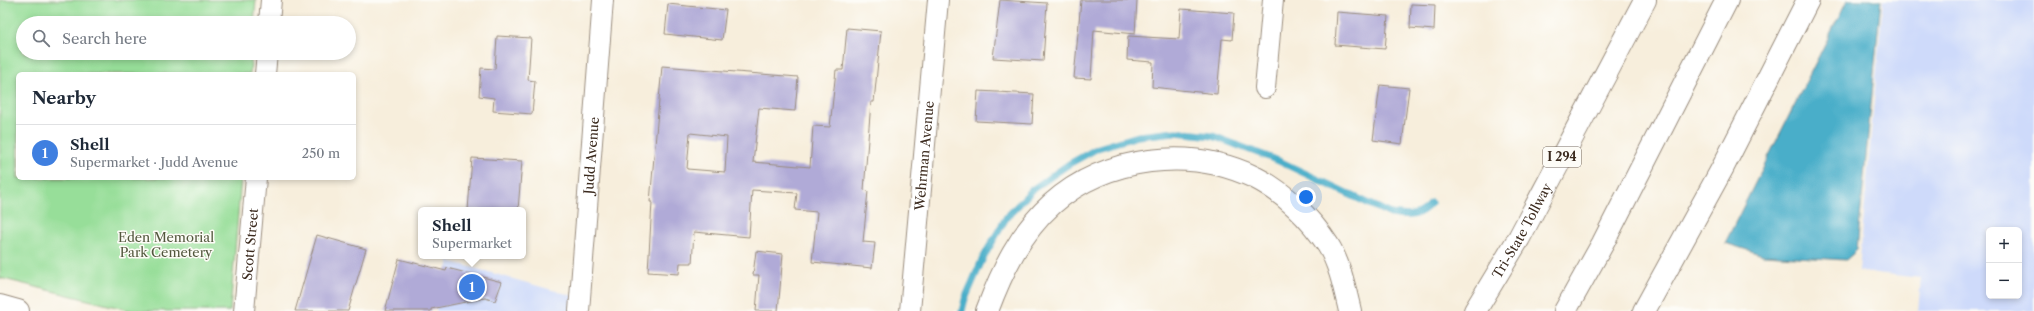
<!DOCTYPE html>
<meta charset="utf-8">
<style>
:root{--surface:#fff;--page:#f6f6f7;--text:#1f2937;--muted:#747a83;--line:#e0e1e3;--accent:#0b8043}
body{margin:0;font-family:"Libre Caslon Text",serif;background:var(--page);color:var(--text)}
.controls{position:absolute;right:12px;bottom:12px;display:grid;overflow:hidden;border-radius:6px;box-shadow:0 2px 6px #0003}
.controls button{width:36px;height:36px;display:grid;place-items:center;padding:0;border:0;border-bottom:1px solid var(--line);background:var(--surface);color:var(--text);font:20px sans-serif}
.you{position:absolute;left:1306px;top:197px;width:14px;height:14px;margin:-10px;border:3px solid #fff;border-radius:50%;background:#1a73e8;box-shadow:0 0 0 6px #1a73e833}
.badge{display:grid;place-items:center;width:26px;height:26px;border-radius:50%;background:var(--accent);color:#fff;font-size:13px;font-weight:700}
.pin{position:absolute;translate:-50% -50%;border:2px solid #fff;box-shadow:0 1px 4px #0006}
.popup{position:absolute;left:418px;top:207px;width:108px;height:52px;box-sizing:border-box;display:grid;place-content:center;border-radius:6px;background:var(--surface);filter:drop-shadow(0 1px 3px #0005);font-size:13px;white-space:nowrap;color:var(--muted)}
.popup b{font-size:15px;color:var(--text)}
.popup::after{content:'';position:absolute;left:50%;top:100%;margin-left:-8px;border:8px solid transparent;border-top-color:var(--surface)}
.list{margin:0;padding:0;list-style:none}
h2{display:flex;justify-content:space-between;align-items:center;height:52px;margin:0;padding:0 16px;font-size:17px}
h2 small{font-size:13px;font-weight:400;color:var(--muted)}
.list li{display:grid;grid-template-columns:26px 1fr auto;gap:12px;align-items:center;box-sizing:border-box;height:56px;padding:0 16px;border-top:1px solid var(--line)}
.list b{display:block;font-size:15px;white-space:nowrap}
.list p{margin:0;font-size:13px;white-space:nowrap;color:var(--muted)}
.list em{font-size:13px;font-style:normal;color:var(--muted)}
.icon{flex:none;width:22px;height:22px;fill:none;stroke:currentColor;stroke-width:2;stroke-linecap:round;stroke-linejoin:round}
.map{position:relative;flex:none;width:2034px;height:311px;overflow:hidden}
.search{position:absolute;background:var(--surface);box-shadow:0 2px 6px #0003;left:16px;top:16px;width:340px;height:44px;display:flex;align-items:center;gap:10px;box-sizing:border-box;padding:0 14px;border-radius:22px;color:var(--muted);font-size:15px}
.panel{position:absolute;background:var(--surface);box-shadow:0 2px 6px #0003;left:16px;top:72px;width:340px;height:108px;border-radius:6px}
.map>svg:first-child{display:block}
</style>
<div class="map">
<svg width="2034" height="311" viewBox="0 0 2034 311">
<rect width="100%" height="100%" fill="#fdfcf7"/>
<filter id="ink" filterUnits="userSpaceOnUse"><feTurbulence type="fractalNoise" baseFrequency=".025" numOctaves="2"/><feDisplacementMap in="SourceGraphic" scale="8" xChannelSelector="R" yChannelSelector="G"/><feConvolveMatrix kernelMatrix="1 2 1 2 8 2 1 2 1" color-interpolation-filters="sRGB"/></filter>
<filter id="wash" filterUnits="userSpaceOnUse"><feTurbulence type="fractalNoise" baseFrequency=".012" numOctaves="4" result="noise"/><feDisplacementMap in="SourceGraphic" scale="16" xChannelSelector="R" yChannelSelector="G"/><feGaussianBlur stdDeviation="0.9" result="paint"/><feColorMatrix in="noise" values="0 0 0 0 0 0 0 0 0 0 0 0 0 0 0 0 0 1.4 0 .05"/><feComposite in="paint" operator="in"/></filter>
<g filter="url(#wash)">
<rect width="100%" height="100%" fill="#f7eedc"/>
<g fill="#cedafa" fill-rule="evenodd">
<path d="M1883 0H2034V311H1918L1921 278 1859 271ZM1989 230H2019V296H1989Z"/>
<path d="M449 261 574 296 573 311H436Z"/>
</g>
<path fill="#97de99" stroke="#69845c" d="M0 0H256L254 23H23V53H252L250 74H18V178H241L230 311H132L0 278Z"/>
<path fill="#4aaec9" stroke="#426c74" d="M1847 0H1881L1857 250 1846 260 1763 255 1725 243Z"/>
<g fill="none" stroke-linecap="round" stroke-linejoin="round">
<path stroke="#4aaec9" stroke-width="7" d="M962 311 965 299 983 258 1006 218 1033 189 1069 164 1098 148 1138 136 1175 132 1213 136 1279 161 1391 214C1408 217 1419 217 1431 203"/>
</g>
<g id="blocks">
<g fill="#b0aad7" fill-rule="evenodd">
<path d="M1000 0 1047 3 1043 61 993 58Z"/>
<path d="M1081 0H1137L1135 34 1094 30 1091 79 1074 78Z"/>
<path d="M668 4 726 10 722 40 665 34Z"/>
<path d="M1411 4 1435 5 1434 30 1410 28Z"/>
<path d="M1181 9 1234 13 1232 40 1222 39 1217 94 1152 87 1153 62 1127 60 1128 36 1179 39Z"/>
<path d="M1337 12 1388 16 1385 49 1335 45Z"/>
<path d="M847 28 881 31 874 102H871L864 190 868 191 863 242 875 243 872 268 812 262 817 212 795 210 797 193 752 190 749 237 694 232 692 263H680L679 274 648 272 652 202H650L662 66 798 77 795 111 759 108 753 162 810 167 813 126 830 127 836 70H843ZM690 133 727 137 725 172 687 169Z"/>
<path d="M497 36 531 38 528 80 535 81 532 114 493 111 494 98 479 96 481 68 495 69Z"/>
<path d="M1380 85 1409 88 1402 144 1373 140Z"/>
<path d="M978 91 1034 94 1032 124 976 121Z"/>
<path d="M472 158 522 161 518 210H468Z"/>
<path d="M317 235 366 249 348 311H295Z"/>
<path d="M756 251 783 254 778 311H756L759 275H753Z"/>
<path d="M399 259 446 271 447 268 502 282 495 301 485 298 431 309V311H385Z"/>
</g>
</g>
</g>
<g filter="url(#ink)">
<use href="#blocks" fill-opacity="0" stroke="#998c7d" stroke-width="1"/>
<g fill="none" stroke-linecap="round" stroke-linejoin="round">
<g stroke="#998c7d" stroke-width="22">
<g id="minor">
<path d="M269 23 271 0"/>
<path d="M265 74 267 53"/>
<path d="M1265 88 1273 0"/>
<path id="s1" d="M244 311 256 178"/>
<path id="s2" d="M579 311 603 0"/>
<path id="s3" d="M910 311 938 0"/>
</g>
</g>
<g stroke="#998c7d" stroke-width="24">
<path id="primary" d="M0 306 18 311"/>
</g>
<g stroke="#998c7d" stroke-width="24">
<g id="motorway">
<path d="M987 311C1002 271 1020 233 1052 204 1106 156 1191 146 1256 178 1284 192 1311 219 1328 245 1340 264 1345 290 1350 311"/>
<path id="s4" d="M1475 311 1519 238 1645 0"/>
<path d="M1565 311 1603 243 1727 0"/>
<path d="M1644 311 1722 169 1808 0"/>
</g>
</g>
<use href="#minor" stroke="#fff" stroke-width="20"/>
<use href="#primary" stroke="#fff" stroke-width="22"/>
<use href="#motorway" stroke="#fff" stroke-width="22"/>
</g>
</g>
<g text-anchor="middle" stroke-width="3" stroke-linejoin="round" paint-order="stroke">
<rect fill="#fdfcf7" stroke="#75695f" stroke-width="1" x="1543" y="147" width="38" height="20" rx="3"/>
<g font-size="12" font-weight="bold" fill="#3b2a1e">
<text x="1562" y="161">I 294</text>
</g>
<g font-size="13" fill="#3b2a1e" stroke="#fdfcf7">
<text dy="5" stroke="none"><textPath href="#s2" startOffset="156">Judd Avenue</textPath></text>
<text dy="5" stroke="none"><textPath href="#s3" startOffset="156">Wehrman Avenue</textPath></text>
<text dy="5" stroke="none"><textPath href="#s4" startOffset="93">Tri-State Tollway</textPath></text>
<text dy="5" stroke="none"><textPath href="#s1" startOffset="67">Scott Street</textPath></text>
</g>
<g font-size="13" fill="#52573d" stroke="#fdfcf7">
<text x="166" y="242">Eden Memorial<tspan x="166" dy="15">Park Cemetery</tspan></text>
</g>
</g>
</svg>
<div class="controls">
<button>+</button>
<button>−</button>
</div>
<div class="you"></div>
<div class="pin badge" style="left:472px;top:287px;background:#3f7fe0">1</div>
<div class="popup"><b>Shell</b>Supermarket</div>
<div class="search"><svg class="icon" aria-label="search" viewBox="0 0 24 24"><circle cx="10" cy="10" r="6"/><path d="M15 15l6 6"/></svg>Search here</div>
<section class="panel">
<h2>Nearby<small></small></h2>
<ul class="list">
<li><span class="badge" style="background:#3f7fe0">1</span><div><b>Shell</b><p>Supermarket · Judd Avenue</p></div><em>250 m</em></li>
</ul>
</section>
</div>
